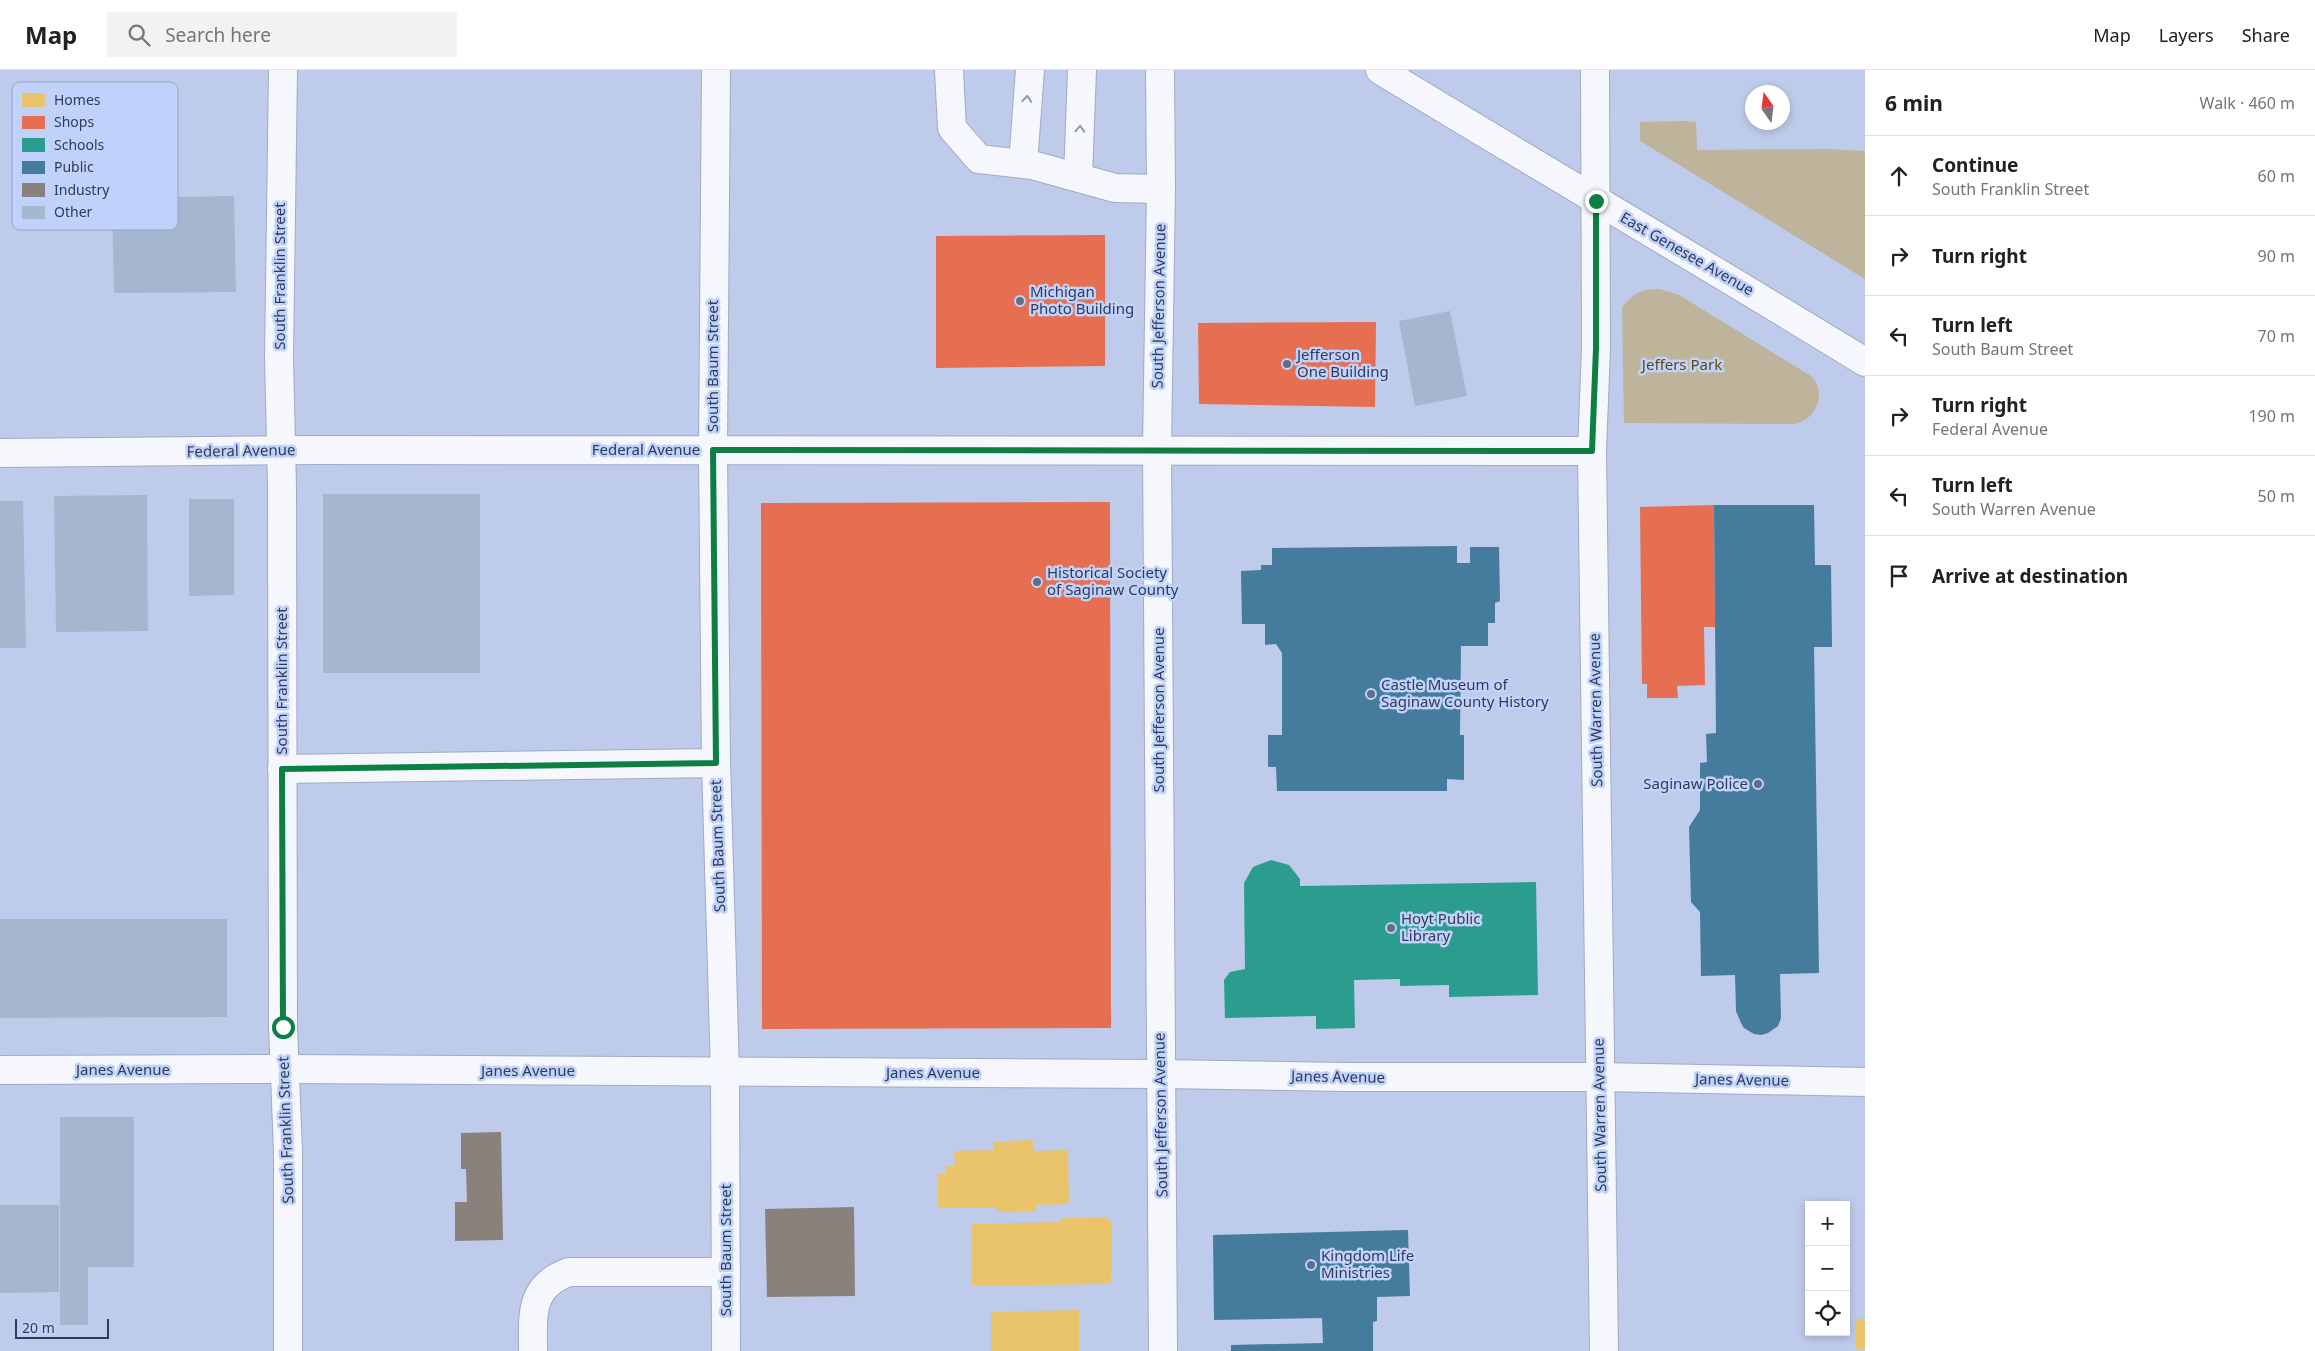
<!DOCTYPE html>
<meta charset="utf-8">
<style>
:root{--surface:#fff;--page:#f2f2f2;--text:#202124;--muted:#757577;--line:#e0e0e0}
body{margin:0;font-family:"Noto Sans",sans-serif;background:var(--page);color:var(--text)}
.controls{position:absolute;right:15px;bottom:15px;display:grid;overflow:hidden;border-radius:0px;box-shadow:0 2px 8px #0003}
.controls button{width:45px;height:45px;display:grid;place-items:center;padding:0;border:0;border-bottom:1px solid var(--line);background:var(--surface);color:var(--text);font:25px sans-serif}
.compass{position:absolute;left:1745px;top:15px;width:45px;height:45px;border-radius:50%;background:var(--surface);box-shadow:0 2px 8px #0003;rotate:346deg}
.scale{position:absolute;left:15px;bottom:12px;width:94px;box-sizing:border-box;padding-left:5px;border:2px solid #303b57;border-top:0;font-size:14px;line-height:18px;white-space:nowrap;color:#303b57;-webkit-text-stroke:4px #c0d2fb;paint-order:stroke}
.stop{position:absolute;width:15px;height:15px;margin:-11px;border:4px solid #0b8043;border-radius:50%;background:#fff}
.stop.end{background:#0b8043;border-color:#fff;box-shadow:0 1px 5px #0008}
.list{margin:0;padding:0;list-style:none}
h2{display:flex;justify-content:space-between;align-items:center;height:65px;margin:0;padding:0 20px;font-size:21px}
h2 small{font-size:16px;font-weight:400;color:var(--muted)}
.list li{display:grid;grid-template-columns:32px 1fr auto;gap:15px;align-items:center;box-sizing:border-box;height:80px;padding:0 20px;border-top:1px solid var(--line)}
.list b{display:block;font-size:19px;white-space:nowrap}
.list p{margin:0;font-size:16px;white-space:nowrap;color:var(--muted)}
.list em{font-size:16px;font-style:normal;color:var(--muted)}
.icon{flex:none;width:28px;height:28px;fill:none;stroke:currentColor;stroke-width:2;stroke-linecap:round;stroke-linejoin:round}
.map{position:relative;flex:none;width:1865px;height:1281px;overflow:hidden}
header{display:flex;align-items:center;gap:30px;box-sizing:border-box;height:70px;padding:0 25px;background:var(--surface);border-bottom:1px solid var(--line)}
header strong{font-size:24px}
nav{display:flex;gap:28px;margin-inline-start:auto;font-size:18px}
.search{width:350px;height:45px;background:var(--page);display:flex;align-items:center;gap:12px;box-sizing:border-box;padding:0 18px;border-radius:0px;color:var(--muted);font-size:19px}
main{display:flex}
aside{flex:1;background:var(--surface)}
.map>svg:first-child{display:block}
</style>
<header>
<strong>Map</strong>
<div class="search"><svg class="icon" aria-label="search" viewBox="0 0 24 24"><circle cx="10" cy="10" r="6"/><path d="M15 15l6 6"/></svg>Search here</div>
<nav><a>Map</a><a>Layers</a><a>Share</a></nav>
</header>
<main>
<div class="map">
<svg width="1865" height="1281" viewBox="0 0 1865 1281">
<rect width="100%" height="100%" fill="#becbea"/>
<g fill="#beb49c">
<path d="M1684 51 1696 52 1697 80 1828 79 1865 81V209L1640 71V52Z"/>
<path d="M1660 219 1679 225 1811 306C1828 322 1816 351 1794 354L1624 353 1622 238C1632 223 1642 219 1660 219Z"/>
</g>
<g fill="#e9c46a">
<path d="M1033 1070V1081L1068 1080 1069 1134 1035 1135V1141L997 1142V1137L938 1138V1104H946V1096H955L954 1081 994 1080 993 1072Z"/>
<path d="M1107 1147 1112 1154 1111 1212 1106 1214 972 1216V1154L1061 1152V1148Z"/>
<path d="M1079 1240V1281H991V1242Z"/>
<path d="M1855 1249H1865V1279H1856Z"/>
</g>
<g fill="#e76f51">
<path d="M1105 165V296L936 298V166Z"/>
<path d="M1376 252 1375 337 1199 334 1198 253Z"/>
<path d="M1110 432 1111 958 762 959 761 433Z"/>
<path d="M1714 435 1715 557H1704L1705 615 1677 616 1678 628H1647V614H1642L1640 437Z"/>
</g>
<path fill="#2a9d8f" d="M1271 790 1289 795 1300 809V816L1536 812 1538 925 1449 927V915L1400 916V909L1354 910 1355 958 1316 959V946L1225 948 1224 910 1230 902 1245 899 1244 813 1253 797Z"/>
<g fill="#457b9d">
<path d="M1714 435H1814L1815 495H1831L1832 577H1814L1819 903 1780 904 1781 948 1778 956 1768 963 1761 965 1754 964 1744 958 1741 953 1736 941 1735 905 1701 906 1700 842 1691 832 1689 757 1700 740V693L1707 692 1706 664 1716 663Z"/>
<path d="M1457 476V493H1470V477H1499L1500 531 1495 533V553H1488V576H1461L1460 665H1464V710L1447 709V721H1277L1276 697H1268V665H1282V583L1276 574 1265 575V554H1242L1241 501 1261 500V495H1272V478Z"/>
<path d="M1408 1160 1410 1226 1377 1227V1251L1373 1252V1281H1231V1275L1323 1273 1322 1248 1214 1250 1213 1165Z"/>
</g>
<g fill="#8a817c">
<path d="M501 1062 503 1170 455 1171V1132H467L466 1099H461V1063Z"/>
<path d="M854 1137 855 1226 767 1227 765 1139Z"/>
</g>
<g fill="#a5b6cf">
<path d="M234 126 236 222 114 223 112 128Z"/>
<path d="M1450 241 1467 326 1415 336 1399 251Z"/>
<rect x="323" y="424" width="157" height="179"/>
<path d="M147 425 148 561 56 562 54 426Z"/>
<path d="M189 429H234V525L189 526Z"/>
<path d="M0 431H23L26 578H0Z"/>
<path d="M0 849H227V947L0 948Z"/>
<path d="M60 1047H134V1197H88V1255H60Z"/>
<path d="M0 1135H59V1222L0 1223Z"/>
</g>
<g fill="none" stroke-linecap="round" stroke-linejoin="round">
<g stroke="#9faac5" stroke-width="30">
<g id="minor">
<path d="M283 0 279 288 282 417 283 957 288 1081V1281"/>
<path d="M716 0 713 380 716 693 725 1002 726 1281"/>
<path d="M949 0 952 58 979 89 1032 95 1115 118 1161 119"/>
<path d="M1160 0 1161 119 1157 379 1163 1281"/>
<path d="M1595 0 1596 278 1592 381 1604 1281"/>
<path d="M1023 94 1030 0"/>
<path d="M1078 107 1082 0"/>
<path d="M0 383 314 380 1592 381"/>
<path d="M282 699 716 693"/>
<path d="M0 1000 283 999 1161 1004 1346 1007H1599L1865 1012"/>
<path d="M533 1281C533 1245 529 1216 569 1202H726"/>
</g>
</g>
<g stroke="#9faac5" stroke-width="30">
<path id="major" d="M1380 0C1541 98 1704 193 1865 292"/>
</g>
<use href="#minor" stroke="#f5f7fc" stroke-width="28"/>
<use href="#major" stroke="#f5f7fc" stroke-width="28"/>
</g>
<defs><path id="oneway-chevron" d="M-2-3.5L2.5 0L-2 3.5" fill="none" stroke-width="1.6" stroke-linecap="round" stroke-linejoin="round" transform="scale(1.25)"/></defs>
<g stroke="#9299aa">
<use href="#oneway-chevron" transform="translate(1027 29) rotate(-86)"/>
<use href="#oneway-chevron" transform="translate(1080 59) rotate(-87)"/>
</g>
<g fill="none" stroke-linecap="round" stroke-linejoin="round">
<path stroke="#0b8043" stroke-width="6" d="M283 957 282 699 716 693 713 380 1592 381 1596 278V131"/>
</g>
<g fill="#626d8a" stroke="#c0d2fb" stroke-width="2">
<circle cx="1020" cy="231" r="5"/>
<circle cx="1287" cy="294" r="5"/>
<circle cx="1037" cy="512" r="5"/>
<circle cx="1371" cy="624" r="5"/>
<circle cx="1758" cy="714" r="5"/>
<circle cx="1391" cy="858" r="5"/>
<circle cx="1311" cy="1195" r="5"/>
</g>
<g text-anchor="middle" stroke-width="5" stroke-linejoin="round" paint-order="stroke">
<g font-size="15" fill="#303b57" stroke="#c0d2fb">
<text transform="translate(1687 184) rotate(30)" y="5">East Genesee Avenue</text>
<text transform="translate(280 206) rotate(-90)" y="5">South Franklin Street</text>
<text transform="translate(1159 236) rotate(-89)" y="5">South Jefferson Avenue</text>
<text transform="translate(713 296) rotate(-90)" y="5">South Baum Street</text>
<text x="646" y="385">Federal Avenue</text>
<text transform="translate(241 381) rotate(-1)" y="5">Federal Avenue</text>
<text transform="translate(282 611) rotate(-90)" y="5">South Franklin Street</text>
<text transform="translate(1159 640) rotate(-90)" y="5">South Jefferson Avenue</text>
<text transform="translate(1596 640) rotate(-91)" y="5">South Warren Avenue</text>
<text transform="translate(718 776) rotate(-92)" y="5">South Baum Street</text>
<text x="123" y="1005">Janes Avenue</text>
<text x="528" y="1006">Janes Avenue</text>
<text x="933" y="1008">Janes Avenue</text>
<text transform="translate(1338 1007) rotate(1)" y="5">Janes Avenue</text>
<text transform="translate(1742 1010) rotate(1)" y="5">Janes Avenue</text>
<text transform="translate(1161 1045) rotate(-91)" y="5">South Jefferson Avenue</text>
<text transform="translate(1600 1045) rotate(-91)" y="5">South Warren Avenue</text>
<text transform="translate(286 1060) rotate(-92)" y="5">South Franklin Street</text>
<text transform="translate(726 1180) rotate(-90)" y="5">South Baum Street</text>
</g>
<g font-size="15" fill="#303b57" stroke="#c0d2fb" text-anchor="start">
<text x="1030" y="227">Michigan<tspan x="1030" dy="17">Photo Building</tspan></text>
<text x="1297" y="290">Jefferson<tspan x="1297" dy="17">One Building</tspan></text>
<text x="1047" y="508">Historical Society<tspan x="1047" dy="17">of Saginaw County</tspan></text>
<text x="1381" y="620">Castle Museum of<tspan x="1381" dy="17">Saginaw County History</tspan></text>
<text x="1748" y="719" text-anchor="end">Saginaw Police</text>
<text x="1401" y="854">Hoyt Public<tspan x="1401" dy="17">Library</tspan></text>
<text x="1321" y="1191">Kingdom Life<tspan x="1321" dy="17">Ministries</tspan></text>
</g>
<g font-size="15" fill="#5f4a0d" stroke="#c0d2fb">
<text x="1682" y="300">Jeffers Park</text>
</g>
</g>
<rect x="12" y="12" width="166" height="148" rx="8" fill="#c0d2fb" stroke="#95a5ca" stroke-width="1"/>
<rect x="22" y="23" width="23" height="14" fill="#e9c46a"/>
<rect x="22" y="46" width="23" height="13" fill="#e76f51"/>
<rect x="22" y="68" width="23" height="14" fill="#2a9d8f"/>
<rect x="22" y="91" width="23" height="13" fill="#457b9d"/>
<rect x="22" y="113" width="23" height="14" fill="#8a817c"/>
<rect x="22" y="136" width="23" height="13" fill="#a5b6cf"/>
<g font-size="14" fill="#303b57">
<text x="54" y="35">Homes</text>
<text x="54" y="57">Shops</text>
<text x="54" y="80">Schools</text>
<text x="54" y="102">Public</text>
<text x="54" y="125">Industry</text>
<text x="54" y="147">Other</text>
</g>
</svg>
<div class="controls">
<button>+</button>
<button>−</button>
<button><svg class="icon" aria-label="locate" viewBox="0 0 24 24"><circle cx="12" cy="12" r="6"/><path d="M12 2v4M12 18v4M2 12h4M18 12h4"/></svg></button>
</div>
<svg class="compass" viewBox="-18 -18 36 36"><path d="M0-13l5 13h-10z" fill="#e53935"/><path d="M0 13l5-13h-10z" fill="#757577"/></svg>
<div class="scale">20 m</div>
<div class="stop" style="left:283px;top:957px"></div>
<div class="stop end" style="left:1596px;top:131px"></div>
</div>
<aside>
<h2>6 min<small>Walk · 460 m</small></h2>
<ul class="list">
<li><svg class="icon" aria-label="ahead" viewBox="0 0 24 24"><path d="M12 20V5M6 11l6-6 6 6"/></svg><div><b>Continue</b><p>South Franklin Street</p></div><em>60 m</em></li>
<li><svg class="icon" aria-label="right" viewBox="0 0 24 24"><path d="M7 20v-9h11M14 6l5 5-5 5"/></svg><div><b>Turn right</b></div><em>90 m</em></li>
<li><svg class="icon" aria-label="left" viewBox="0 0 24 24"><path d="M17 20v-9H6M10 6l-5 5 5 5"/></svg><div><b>Turn left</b><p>South Baum Street</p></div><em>70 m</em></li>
<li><svg class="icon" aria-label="right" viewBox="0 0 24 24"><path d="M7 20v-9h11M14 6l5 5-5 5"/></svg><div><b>Turn right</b><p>Federal Avenue</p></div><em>190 m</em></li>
<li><svg class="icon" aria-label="left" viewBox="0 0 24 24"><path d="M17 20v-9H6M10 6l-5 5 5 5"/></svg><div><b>Turn left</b><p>South Warren Avenue</p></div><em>50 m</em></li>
<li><svg class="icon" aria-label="arrive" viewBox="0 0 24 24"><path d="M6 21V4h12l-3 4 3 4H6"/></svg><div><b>Arrive at destination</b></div></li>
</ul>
</aside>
</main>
